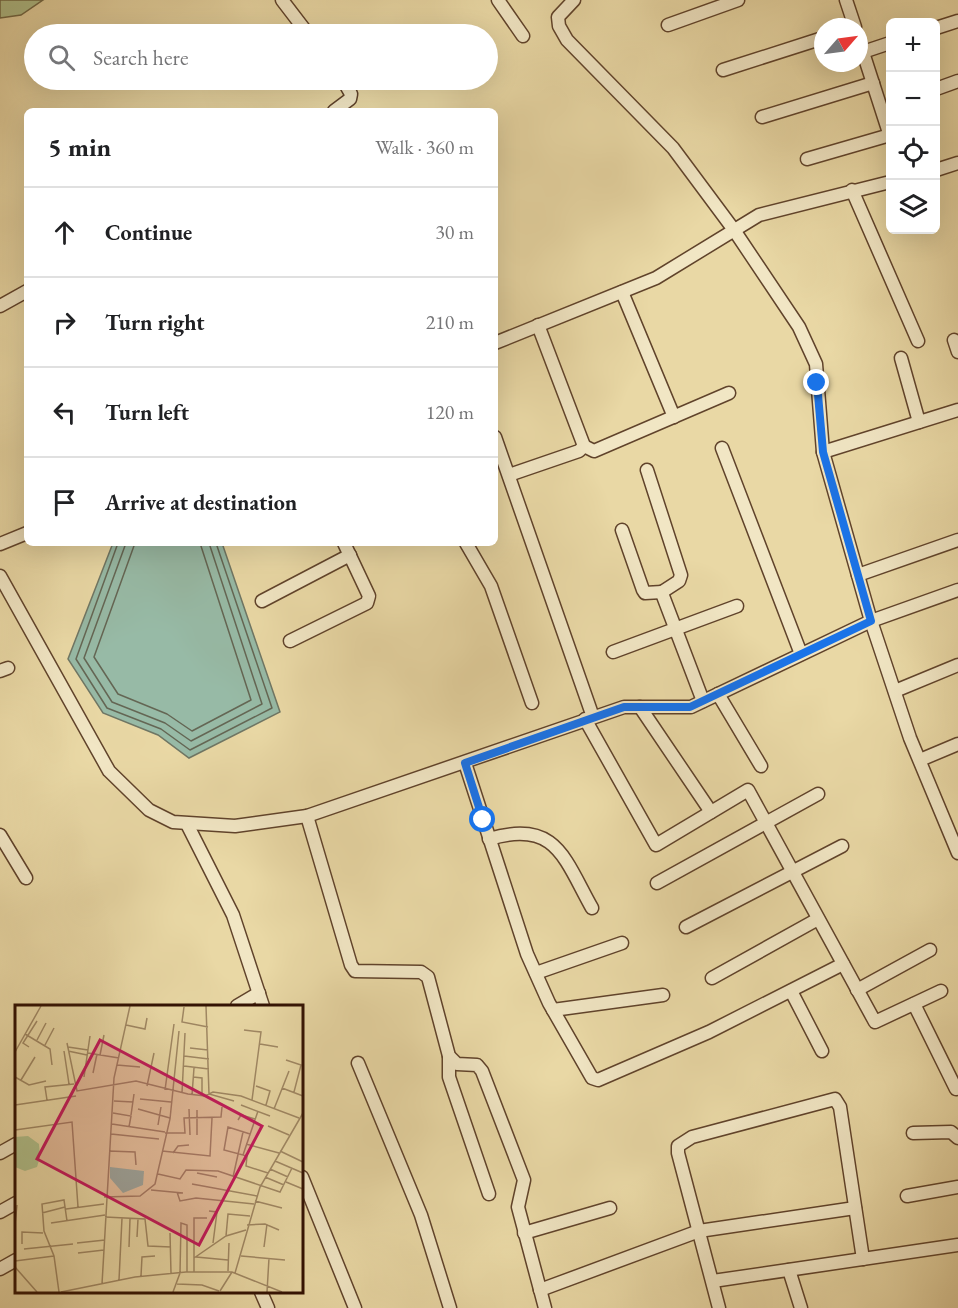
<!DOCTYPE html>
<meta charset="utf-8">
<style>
:root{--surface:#fff;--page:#f6f6f6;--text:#202124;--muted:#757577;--line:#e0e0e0}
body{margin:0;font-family:"EB Garamond",serif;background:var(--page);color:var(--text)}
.controls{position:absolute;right:18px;top:18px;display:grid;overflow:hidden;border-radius:9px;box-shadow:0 6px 24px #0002}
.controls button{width:54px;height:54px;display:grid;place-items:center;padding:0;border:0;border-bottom:2px solid var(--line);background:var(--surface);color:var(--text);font:30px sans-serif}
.compass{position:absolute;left:814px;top:18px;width:54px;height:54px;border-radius:50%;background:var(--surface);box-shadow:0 6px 24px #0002;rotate:62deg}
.stop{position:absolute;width:18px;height:18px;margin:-14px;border:4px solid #1a73e8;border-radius:50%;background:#fff}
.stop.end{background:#1a73e8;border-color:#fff;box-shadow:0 2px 6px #0008}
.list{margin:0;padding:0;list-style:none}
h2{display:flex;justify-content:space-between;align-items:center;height:78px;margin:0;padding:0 24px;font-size:26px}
h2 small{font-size:20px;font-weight:400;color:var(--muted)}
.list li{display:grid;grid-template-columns:39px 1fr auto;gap:18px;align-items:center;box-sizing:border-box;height:90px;padding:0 24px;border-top:2px solid var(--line)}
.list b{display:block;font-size:22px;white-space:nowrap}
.list em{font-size:20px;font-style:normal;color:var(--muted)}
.icon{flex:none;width:33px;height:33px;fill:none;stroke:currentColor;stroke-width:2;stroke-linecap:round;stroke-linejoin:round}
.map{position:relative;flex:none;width:958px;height:1308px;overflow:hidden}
.search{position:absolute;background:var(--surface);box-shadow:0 6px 24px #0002;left:24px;top:24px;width:474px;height:66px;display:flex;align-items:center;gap:15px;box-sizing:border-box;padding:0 21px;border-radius:33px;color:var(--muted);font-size:22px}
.panel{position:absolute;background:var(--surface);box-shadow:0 6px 24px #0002;left:24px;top:108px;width:474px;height:438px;border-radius:9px}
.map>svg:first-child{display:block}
</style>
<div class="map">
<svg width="958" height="1308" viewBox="0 0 958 1308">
<rect width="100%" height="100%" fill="#e9d8a5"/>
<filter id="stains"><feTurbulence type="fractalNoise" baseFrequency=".00333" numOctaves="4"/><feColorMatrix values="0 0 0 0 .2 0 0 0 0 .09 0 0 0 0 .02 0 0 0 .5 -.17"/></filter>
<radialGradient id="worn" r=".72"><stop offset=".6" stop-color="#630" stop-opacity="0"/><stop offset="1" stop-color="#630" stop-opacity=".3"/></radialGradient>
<path fill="#b0c08b" stroke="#716846" stroke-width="1.5" d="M0 0H43L21 15 0 18Z"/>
<path fill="#97baa6" stroke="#6f7664" stroke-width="1.5" d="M113 543H222L280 712 189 758 158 735 103 713 68 659Z"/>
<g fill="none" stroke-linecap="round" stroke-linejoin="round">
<g stroke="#646654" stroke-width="1.5">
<path d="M118 543 76 659 107 708 161 729 190 750 272 708 216 543"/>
<path d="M126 543 84 658 112 702 165 723 191 741 262 704 209 543"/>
<path d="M135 543 94 657 118 694 167 714 192 731 251 700 200 543"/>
</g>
<g stroke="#60432b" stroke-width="15">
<g id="minor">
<path d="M282 0 308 34"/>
<path d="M498 0 523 36"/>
<path d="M574 0 558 17 559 26 567 40 673 148 734 230 799 327 816 364 823 452 871 621 910 738 958 853"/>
<path d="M846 0 855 27"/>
<path d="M668 25 738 0"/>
<path d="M936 28 958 21"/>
<path d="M859 40 890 136"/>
<path d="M863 52 890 43"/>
<path d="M723 70 823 38"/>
<path d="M936 89 958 81"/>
<path d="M334 111 350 99 351 94 343 80"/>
<path d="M762 117 873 83"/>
<path d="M807 159 890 135"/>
<path d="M936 170 958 163"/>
<path d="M852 190 918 341"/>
<path d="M622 292 674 417"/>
<path d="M0 306 27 291"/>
<path d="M954 340 958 352"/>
<path d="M495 343 656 278 759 215 890 182"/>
<path d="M901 358 919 422"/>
<path d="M495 437 593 717"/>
<path d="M584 446 594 451 729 393"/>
<path d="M722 448 801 654"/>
<path d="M823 452 958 410"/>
<path d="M647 470 681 575 679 581 662 592 663 596 703 701"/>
<path d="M509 475 579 451 584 446 538 325"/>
<path d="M622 530 643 590 645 593 662 592"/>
<path d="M466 543 491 586 532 703"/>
<path d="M0 544 27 533"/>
<path d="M858 575 958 540"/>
<path d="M0 576 109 771 149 810 173 822 235 826 307 816 624 707H691L871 621 958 590"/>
<path d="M262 601 350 555"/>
<path d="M290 641 367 603 369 596 344 543"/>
<path d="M613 652 737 606"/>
<path d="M0 671 8 668"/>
<path d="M895 691 958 665"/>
<path d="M718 694 761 766"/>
<path d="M640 707 711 812"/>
<path d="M585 719 656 845 748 790 875 1022 941 991"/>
<path d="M920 760 958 744"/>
<path d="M465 763 527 954 549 1003 592 1078 598 1080 709 1032 843 964"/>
<path d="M307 816 351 965 355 971 421 972 428 977 449 1056 457 1064 477 1065 482 1071 524 1180 518 1207 545 1308"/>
<path d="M187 824 233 915 263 1006"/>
<path d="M0 835 26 878"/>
<path d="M489 839C556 819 564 858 592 908"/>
<path d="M657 883 818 794"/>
<path d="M686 927 842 846"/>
<path d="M536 973 622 943"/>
<path d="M712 978 818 919"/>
<path d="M857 990 930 950"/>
<path d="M791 991 822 1051"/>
<path d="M914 1004 956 1089"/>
<path d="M237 1006 259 993"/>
<path d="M553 1010 663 995"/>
<path d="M449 1056V1077L489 1194"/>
<path d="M358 1063 421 1215 450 1308"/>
<path d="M913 1133 951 1132 958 1138"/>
<path d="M0 1153 16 1144"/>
<path d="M302 1177 355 1308"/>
<path d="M907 1196 958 1187"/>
<path d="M0 1212 16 1203"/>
<path d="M524 1233 610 1208"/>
<path d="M0 1269 16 1260"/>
<path d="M789 1270 801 1308"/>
<path d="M713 1281 958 1245"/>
<path d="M540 1290 699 1231 855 1208"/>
<path d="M261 1292 268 1308"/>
<path d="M719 1308 678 1153V1146L692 1137 835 1099 840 1107 863 1259"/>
</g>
</g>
<use href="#minor" stroke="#f1e6c4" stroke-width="12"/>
</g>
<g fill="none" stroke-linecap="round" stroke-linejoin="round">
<path stroke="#1a73e8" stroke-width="8" d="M483 820 465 763 624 707H690L871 621 823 452 817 383"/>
</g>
<g transform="translate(15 1005)">
<rect width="288" height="288" fill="#e9d8a5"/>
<path d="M13 131 24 139 25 152 22 162 10 166 0 162V132Z" fill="#b0c08b"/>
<path d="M95 162 129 166 128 180 108 188 95 173Z" fill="#97baa6"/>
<path fill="none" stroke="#a08864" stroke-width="1.5" d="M191 1 194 89 219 96M169 2 167 17 193 22M111 20 130 24 132 13M229 25 246 27 237 95M10 29 35 44 37 60M22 35 31 18M52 38 62 86 121 76 173 89 190 91 198 87 226 91 284 113M245 39 263 42M30 40 39 23M14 42 8 38 22 16M53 42 73 45M175 43 193 45M49 46 54 79M53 46 72 50M0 47 26 1M73 48 104 53M85 50 89 30M169 51 194 54M271 55 286 60 279 87M102 60 125 62M169 61 194 64M78 68 82 49M0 72 14 80 31 76M69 72 75 31M178 72 187 73V91M6 75 20 52M132 81 139 48M241 81 255 86 251 100M267 83 288 91M150 85 159 19M167 88 170 28M177 90 179 63M125 94 156 97M32 95 30 82 59 79M99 96 118 97M0 100 61 91M226 100 255 111M123 104 155 113M174 104 175 130M259 104 274 66M98 108 116 111 114 122M116 110 119 89M223 115 226 110 240 114M97 119 150 127M143 120 146 102M253 121 274 130M0 125 57 117 63 202M150 128H170L169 113 206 112 207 102M96 129 144 134M235 129 213 122 209 145 232 151 231 161 253 168M182 130V105M231 139 264 148M94 146 120 147 121 160M147 146 195 151 197 113M265 146 288 157M158 148 163 141 174 140M228 150 243 106M260 156 288 168M255 164 273 172M182 168 202 172M143 169 165 174 171 165 203 166 265 187 277 163M218 172 228 127M250 172 269 180M271 177 288 184M177 179 242 191M136 185 168 188M162 187 165 196 181 193 239 199M89 192 125 191 140 179 155 114 164 26M240 196 267 203M51 204 89 199M194 206 202 207 198 238M27 208 50 202M90 212 130 214 133 241 156 242M36 218 90 210M0 219 2 200M232 220 250 219 264 225M155 228 156 268M211 231 213 209 235 211M122 232 123 214M62 238 90 235M7 239V227L28 228M114 242 115 214M249 242 252 219M9 244 58 239M63 248 89 245M226 251 270 255M181 252 213 255M179 253 211 231 231 225M0 256 39 251M0 262 22 287M213 266 214 238M179 267V213H192M220 268 245 182 288 108M126 271 127 252 140 251M104 275 107 213M87 279 99 73 115 1M162 279 187 280 204 286M205 286 217 267M44 287 39 251 29 226 27 199 49 195 52 216M46 287 120 272 171 267H217L267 287M158 287 165 268 166 218 172 220V267M252 287 254 253"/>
<path fill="#c2185b" fill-opacity="0.15" stroke="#c2185b" stroke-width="3" d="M85 35 247 121 184 240 22 154Z"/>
<rect width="288" height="288" fill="none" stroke="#321102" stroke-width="3"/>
</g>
<rect width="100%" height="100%" filter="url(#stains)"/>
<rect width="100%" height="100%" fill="url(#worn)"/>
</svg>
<div class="controls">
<button>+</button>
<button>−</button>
<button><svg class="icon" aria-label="locate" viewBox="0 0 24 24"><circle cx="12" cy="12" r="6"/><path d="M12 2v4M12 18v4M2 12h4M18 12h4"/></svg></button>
<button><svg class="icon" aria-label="layers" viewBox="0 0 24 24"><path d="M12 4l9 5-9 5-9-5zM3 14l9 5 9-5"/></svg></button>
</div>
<svg class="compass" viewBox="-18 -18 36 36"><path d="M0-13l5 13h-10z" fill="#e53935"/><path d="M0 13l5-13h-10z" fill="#757577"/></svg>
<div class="stop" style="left:483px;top:820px"></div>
<div class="stop end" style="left:817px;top:383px"></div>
<div class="search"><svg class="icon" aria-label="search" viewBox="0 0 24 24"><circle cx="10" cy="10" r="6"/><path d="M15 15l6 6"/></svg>Search here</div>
<section class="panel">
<h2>5 min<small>Walk · 360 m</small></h2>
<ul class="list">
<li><svg class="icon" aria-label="ahead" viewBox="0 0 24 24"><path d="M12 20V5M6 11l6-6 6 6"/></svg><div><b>Continue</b></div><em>30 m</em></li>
<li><svg class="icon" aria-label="right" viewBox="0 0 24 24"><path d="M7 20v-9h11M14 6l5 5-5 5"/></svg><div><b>Turn right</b></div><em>210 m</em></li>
<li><svg class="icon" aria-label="left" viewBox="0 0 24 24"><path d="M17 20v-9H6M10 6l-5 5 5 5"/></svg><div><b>Turn left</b></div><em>120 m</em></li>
<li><svg class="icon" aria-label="arrive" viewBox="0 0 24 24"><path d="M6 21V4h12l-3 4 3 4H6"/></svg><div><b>Arrive at destination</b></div></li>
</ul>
</section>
</div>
